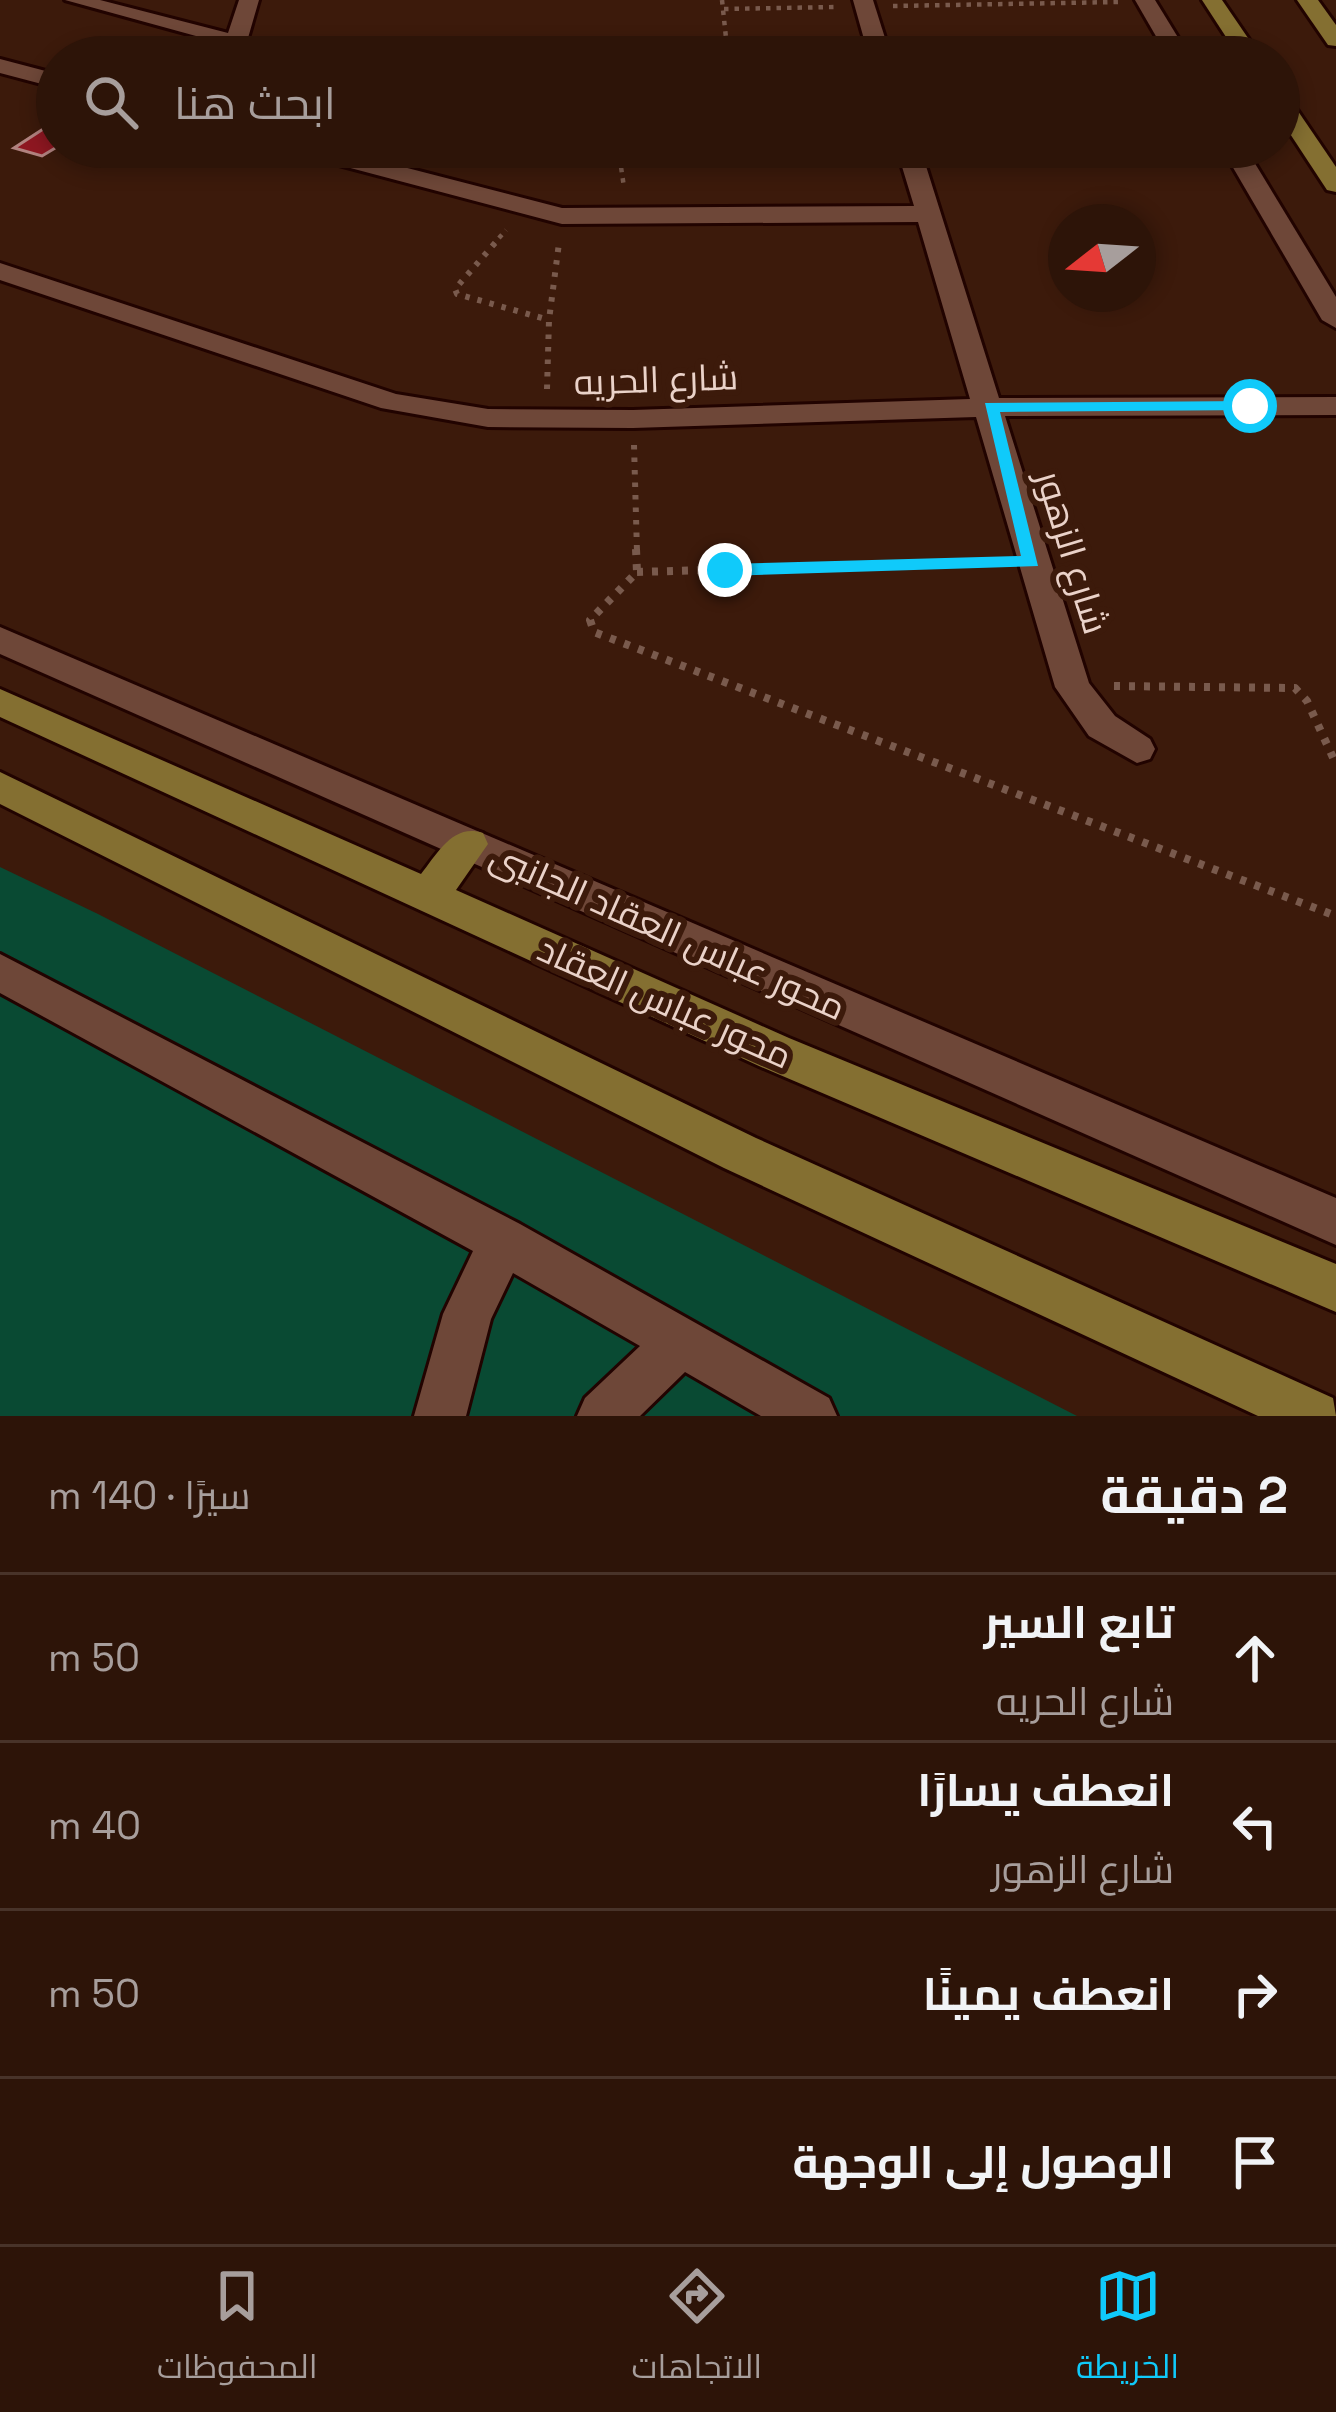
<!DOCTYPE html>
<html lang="ar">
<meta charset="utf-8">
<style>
:root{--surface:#2d1408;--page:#392116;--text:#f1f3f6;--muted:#a79e9c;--line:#483329;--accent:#10cafa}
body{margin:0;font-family:"Space Grotesk",Cairo,sans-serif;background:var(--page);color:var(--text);direction:rtl}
.compass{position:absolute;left:1048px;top:204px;width:108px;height:108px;border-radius:50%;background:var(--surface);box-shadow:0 6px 18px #0003;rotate:253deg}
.stop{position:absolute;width:36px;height:36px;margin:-27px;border:9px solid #10cafa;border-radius:50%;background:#fff}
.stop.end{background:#10cafa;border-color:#fff;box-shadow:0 3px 12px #0008}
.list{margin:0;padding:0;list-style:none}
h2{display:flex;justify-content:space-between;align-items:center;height:156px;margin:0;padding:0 48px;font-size:51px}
h2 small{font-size:39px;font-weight:400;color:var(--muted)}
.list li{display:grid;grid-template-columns:78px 1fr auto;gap:36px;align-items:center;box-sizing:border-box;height:168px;padding:0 48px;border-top:3px solid var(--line)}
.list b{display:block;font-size:45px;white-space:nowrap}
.list p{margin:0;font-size:39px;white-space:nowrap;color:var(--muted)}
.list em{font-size:39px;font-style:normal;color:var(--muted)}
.icon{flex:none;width:66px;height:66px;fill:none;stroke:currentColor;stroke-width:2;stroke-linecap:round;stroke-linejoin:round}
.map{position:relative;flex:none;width:1336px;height:1416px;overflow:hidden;direction:ltr}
.search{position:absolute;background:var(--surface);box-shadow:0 6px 18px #0003;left:36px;right:36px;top:36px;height:132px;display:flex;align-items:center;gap:30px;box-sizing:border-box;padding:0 42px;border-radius:66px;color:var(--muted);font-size:45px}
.sheet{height:828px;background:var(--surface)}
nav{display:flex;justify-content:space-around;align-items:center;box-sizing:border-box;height:168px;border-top:3px solid var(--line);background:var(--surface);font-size:33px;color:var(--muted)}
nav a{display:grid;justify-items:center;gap:6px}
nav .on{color:var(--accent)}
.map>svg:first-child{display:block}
</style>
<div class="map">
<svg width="1336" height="1416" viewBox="0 0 1336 1416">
<rect width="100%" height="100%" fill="#3c1a0b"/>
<path fill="#094a33" d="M0 867 98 914 1077 1416H0Z"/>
<path fill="#8e1721" stroke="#b1827f" stroke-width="3" d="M57 120V147L42 156 14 148Z"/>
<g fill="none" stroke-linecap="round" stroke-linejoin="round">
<g stroke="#210300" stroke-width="6">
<g id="minor">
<path d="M65 0H100L228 33 239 0H259L248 38 309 57H272Z"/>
<path d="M853 0H873L891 57H869Z"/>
<path d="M1135 0H1155L1190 57H1168Z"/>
<path d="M0 59 57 74V88L0 73Z"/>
<path d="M286 147H326L562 208 914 206 896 147H920L999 398 1336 397V415L1005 416 1089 683 1115 716 1150 739 1155 749 1150 759 1137 763 1089 736 1055 687 976 417 633 428 488 427 381 408 0 280V263L396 394 488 409 633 410 970 399 918 222 562 224 290 152Z"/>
<path d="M1221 147H1245L1336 297V328L1322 320Z"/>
<path d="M0 627 1336 1198V1245L0 654Z"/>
<path d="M0 954 520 1224 829 1398 837 1416H761L685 1372 640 1416H577L585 1398 640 1346 513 1273 491 1319 466 1416H414L443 1314 473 1251 0 993Z"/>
</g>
</g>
<g stroke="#210300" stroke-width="6">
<g id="major">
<path d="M1202 0H1222L1261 57H1239Z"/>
<path d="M1297 0H1318L1336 25V46L1328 45Z"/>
<path d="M1279 93 1287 95 1336 167V192L1327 190 1279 117Z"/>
<path d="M0 689 421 874C438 853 453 823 483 833L488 844 456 890 789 1038 1336 1264V1312L759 1066 0 717Z"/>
<path d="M0 772 756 1138 1333 1398 1336 1416H1258L724 1168 0 804Z"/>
</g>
</g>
<g stroke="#795a4d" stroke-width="4.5" stroke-dasharray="4.5 6" stroke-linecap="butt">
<path d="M722 0 728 57"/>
<path d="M893 6 1118 2"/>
<path d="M724 9 836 7"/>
<path d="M618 147 624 187"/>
<path d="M492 246 506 230"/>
</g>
<g stroke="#795a4d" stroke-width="6" stroke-dasharray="4.5 8" stroke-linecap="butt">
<path d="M495 243 455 289 457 294 549 320"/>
<path d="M547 389 549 320 559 243"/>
<path d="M634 445 637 552"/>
</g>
<g stroke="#795a4d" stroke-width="8" stroke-dasharray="6 9" stroke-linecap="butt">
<path d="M636 549 637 572 590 620 594 632 1336 916"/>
<path d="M637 572 1002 562"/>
<path d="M1114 686 1295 688 1307 701 1336 764"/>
</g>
<use href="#minor" fill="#6e4738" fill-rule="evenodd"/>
<use href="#major" fill="#846f31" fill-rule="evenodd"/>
</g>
<path fill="#10cafa" d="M1250 401 1255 403V410L1000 412 1038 566 725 576 716 570 725 564 1021 556 985 403Z"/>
<g text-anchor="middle" stroke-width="12" stroke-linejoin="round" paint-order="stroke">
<g font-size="36" fill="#ead2c9" stroke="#3c1a0b">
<text transform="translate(656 379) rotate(-2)" y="13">شارع الحريه</text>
<text transform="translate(1073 552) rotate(73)" y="13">شارع الزهور</text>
<text transform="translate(668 931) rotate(24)" y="13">محور عباس العقاد الجانبى</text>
<text transform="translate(665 1002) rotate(24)" y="13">محور عباس العقاد</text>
</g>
</g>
</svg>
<svg class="compass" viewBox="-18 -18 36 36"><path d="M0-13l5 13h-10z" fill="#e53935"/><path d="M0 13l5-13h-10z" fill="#a79e9c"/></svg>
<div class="stop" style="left:1250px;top:406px"></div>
<div class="stop end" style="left:725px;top:570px"></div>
<div class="search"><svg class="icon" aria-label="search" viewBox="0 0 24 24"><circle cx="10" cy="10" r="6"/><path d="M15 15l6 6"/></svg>ابحث هنا</div>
</div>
<section class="sheet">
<h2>2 دقيقة<small>سيرًا · 140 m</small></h2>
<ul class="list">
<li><svg class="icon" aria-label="ahead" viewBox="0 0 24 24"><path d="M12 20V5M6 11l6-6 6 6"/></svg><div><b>تابع السير</b><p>شارع الحريه</p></div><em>50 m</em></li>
<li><svg class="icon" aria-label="left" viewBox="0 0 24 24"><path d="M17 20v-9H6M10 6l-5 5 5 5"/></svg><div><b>انعطف يسارًا</b><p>شارع الزهور</p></div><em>40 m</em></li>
<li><svg class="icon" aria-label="right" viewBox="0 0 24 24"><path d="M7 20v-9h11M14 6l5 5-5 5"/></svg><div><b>انعطف يمينًا</b></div><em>50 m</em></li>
<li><svg class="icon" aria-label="arrive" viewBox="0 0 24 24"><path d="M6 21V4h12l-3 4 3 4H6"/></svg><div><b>الوصول إلى الوجهة</b></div></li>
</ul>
</section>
<nav>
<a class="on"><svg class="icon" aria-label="map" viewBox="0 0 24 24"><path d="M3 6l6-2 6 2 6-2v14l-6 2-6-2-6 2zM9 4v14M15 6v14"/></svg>الخريطة</a>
<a><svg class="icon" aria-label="directions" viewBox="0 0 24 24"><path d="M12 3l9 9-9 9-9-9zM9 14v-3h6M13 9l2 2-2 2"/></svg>الاتجاهات</a>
<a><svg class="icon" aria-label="saved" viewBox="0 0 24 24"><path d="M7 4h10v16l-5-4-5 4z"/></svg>المحفوظات</a>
</nav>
